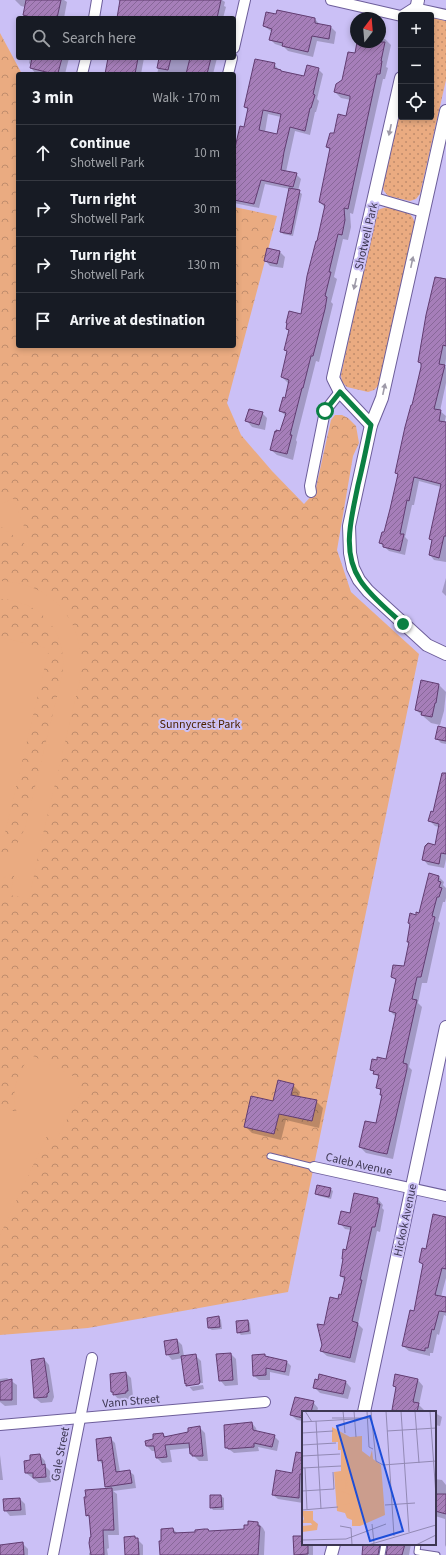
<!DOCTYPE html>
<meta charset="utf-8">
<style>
:root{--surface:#171b24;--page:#20242c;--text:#f1f3f6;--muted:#9ea1a6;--line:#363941}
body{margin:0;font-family:"Source Sans 3",sans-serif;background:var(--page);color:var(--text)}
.controls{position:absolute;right:12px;top:12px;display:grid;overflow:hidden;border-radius:4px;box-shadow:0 2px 6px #0003}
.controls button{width:36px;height:36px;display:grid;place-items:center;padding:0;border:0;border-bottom:1px solid var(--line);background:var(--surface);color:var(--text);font:20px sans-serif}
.compass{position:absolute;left:350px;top:12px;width:36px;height:36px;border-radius:50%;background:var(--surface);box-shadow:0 2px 6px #0003;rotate:16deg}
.stop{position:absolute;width:12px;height:12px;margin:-9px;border:3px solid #0b8043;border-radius:50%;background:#fff}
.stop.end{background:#0b8043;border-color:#fff;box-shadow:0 1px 4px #0008}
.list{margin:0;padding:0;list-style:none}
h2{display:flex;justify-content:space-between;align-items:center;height:52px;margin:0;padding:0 16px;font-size:17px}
h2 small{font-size:13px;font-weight:400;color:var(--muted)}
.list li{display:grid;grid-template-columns:26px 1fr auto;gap:12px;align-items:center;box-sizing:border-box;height:56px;padding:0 16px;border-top:1px solid var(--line)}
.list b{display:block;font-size:15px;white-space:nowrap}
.list p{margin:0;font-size:13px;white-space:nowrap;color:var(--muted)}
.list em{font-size:13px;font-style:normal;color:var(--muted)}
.icon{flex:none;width:22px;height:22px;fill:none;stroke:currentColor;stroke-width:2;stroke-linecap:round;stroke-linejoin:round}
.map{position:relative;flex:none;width:446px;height:1555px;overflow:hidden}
.search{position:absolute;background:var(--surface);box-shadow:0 2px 6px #0003;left:16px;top:16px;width:220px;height:44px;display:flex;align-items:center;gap:10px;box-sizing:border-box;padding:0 14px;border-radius:4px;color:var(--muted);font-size:15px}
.panel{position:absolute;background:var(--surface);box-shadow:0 2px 6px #0003;left:16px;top:72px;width:220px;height:276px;border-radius:4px}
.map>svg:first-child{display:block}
</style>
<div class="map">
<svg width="446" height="1555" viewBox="0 0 446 1555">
<defs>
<pattern id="grass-dots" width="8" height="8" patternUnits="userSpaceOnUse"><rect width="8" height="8" fill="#eaab81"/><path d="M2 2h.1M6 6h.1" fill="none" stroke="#bf8c6c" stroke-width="1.8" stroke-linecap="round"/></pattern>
<pattern id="park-crowns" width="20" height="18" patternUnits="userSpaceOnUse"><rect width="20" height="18" fill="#eaab81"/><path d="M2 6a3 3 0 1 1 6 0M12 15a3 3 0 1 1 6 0" fill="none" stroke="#bf8c6c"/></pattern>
<pattern id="building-hatch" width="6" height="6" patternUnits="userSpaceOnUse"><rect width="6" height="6" fill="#a67eb9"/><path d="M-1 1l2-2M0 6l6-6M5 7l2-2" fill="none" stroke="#886899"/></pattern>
</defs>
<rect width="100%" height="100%" fill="#cbc0f6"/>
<g fill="url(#grass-dots)">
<path d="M431 17 446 21V80L420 194 416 199 410 201 388 196 384 191 382 184 401 97V117H431Z"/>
<path d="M387 207C400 210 412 209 415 224L379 385 374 390 368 392 347 387 342 382 341 375 375 214 380 209Z"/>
</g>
<path fill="url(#park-crowns)" d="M0 33 22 74H18V346H234V207L277 216 227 403 241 435 272 471 304 504 315 492 331 420 335 415H342L348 418 356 426 359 443 353 456 337 550 351 592 419 654 288 1292 88 1328 0 1335Z"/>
<g fill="#eaab81">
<path d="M13 498 30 542 36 548 32 552 26 545 0 526V505Z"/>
<path d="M0 581C56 583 88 626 80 680L43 834 29 899 10 895 15 872 0 880V859L17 844 25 828 62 676C69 634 43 601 0 599Z"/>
<path d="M0 637 49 649 4 837 0 836Z"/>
<path d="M31 1055 77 1078 82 1091 56 1140 47 1136 0 1235V1104L17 1113C10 1091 18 1072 31 1055Z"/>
</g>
<g fill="#0003" fill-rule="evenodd">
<path d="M15 0H64L67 2 64 18H23L25 7 21 6Z"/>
<path d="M118 0H222L225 2 224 6 226 7 223 18H117L121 3Z"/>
<path d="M315 19 320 25 331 27 336 32 334 44 317 41 313 57 288 51 284 47 275 44 270 39 272 32 264 26Z"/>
<path d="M380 38 385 39 391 45 386 67 388 68 385 79H383L353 214 350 213 351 227 348 240 343 239 334 277 337 279 331 302 333 304 319 362 316 361 296 440 297 442 293 460 277 455 271 450 281 432 286 416 280 411 286 399 289 384 282 377 288 352 285 350 290 332 287 329 301 315 325 208 320 202 330 150 327 147 334 134 347 117 351 100 341 98 335 92 343 81 355 54 358 42H380Z"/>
<path d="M30 58H69L65 74H36L31 68V65L29 63Z"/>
<path d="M108 58H144L141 74H106Z"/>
<path d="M161 58H217L213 74H157Z"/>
<path d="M274 64 279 70 283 73 305 78 318 69 323 74 317 99 319 101 316 112H315L310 135 295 131 286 172 296 174 301 179 298 191 302 194 293 236 283 234 281 231 290 189 265 184 259 208 234 203V156L244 128 248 110 245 107ZM268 114 281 117 277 135 265 132Z"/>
<path d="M280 252 285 257 283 268 270 266 265 260Z"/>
<path d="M440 277 446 279V359L445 366 446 368V383L440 411 446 416 439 447 446 449V511L441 487 419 481 414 505H412L405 537 408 540 405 555 389 551 380 543 385 533 398 475 396 473 422 365 419 362Z"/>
<path d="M262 413 267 418 265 430 252 427 247 421Z"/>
<path d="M446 526V562L434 560 430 555 433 541 430 539Z"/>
<path d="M446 578V596L442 592Z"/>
<path d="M439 685 446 692 444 711 440 725 431 723 416 710Z"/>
<path d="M446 729V744L441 743 436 738Z"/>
<path d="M446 786V859L444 868 428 865 423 859 435 846 439 827 435 826 430 821Z"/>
<path d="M439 877 444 882 443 885 446 888V898L445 902H443L438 921 440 923 427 983H422L418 1003 422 1007 409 1067 412 1070 393 1159 366 1153 360 1147 376 1124 383 1096 381 1095 382 1092 378 1088 380 1079 371 1069 386 1060 396 1017 390 1011 397 981 392 977 405 967 410 943 408 942 411 926 409 923 420 914Z"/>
<path d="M293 1085 300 1092 299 1097 316 1101 323 1108 319 1128 286 1120 281 1140 252 1133 245 1126Z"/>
<path d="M330 1189 333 1191 331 1199 319 1196 316 1194Z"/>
<path d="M378 1199 383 1205 382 1208 384 1210 380 1232 377 1231 358 1324 363 1329 355 1363 327 1356 321 1351 324 1326 342 1296 345 1281 341 1276 351 1230 345 1229 340 1223 351 1214Z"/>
<path d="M446 1218V1278L441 1297 446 1298V1316L444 1315 439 1335 437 1334 433 1353H430V1356L409 1351 403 1346 415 1312 424 1266 420 1262Z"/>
<path d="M219 1317 221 1320 222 1329 212 1330 209 1328 208 1319Z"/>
<path d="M248 1321 250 1323 251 1334 241 1335 238 1332Z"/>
<path d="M177 1340 182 1345 184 1356 195 1355 201 1361 203 1383 189 1384V1387L203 1385 204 1389 193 1391 186 1383 183 1358 172 1360 167 1354Z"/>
<path d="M231 1354 236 1359 238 1385 225 1386 220 1380Z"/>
<path d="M264 1355 267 1358 287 1362 291 1366 289 1376 270 1372V1380H259L254 1376Z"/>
<path d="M44 1359 49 1365 54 1397 52 1402 41 1403 35 1398Z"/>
<path d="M126 1373 131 1378 133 1396H131V1399L119 1400 112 1392Z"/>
<path d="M396 1375 418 1380 423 1386 419 1405 424 1410 423 1412H396L393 1409 397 1389 394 1386Z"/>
<path d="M7 1378 17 1385V1405L5 1406 0 1402V1379Z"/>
<path d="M346 1382 351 1388 348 1399 320 1393 315 1388Z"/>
<path d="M313 1402 318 1408 317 1412H303V1421L297 1420 291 1415Z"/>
<path d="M435 1413 442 1417 440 1426 435 1425Z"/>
<path d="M252 1423 256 1428 257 1432 274 1436 279 1441 277 1451 258 1447 259 1451 234 1453 226 1447Z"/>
<path d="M200 1428 205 1433 208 1461H199L191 1453 190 1448 170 1450 172 1462 162 1463 157 1458 156 1451H152L147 1446 163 1434 166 1437 188 1433Z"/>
<path d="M110 1438 115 1443 120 1472 129 1471 134 1475 136 1488 113 1491 117 1494 119 1535H108L109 1548 107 1549 108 1555H89V1553L91 1552 92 1538 90 1518 87 1515 109 1489 106 1487 103 1465 99 1460Z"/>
<path d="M301 1454 303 1456V1503L278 1499 273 1495 292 1475Z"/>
<path d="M0 1455 3 1480H0Z"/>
<path d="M40 1455 45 1461 46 1467 50 1471 51 1482 39 1483 26 1473 31 1461Z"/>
<path d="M435 1479 442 1480 446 1485V1547L445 1545V1519L435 1516Z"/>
<path d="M221 1496 224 1498V1510H213L211 1507Z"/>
<path d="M20 1499 25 1504 26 1515 10 1516 5 1510Z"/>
<path d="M258 1523 263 1528 265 1532 264 1555H161L173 1529 178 1534 196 1533 208 1530 210 1532 245 1530Z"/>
<path d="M135 1537 143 1545V1555H126Z"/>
<path d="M294 1537H303V1544H313V1555H295Z"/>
<path d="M22 1543 28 1549V1555H7Z"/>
<path d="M364 1544H411L409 1555H387L388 1546 386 1547 384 1555H363Z"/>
</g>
<g fill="url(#building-hatch)" stroke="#613c71" fill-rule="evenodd">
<path d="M26 0H61L57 18H34L23 15Z"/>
<path d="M120 0H221L217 18H117Z"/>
<path d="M277 10 315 18V23L331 26 329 39 312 36 308 52 282 46 283 43 269 40 272 29 263 26 266 12 276 14Z"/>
<path d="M357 42H385L381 61H382L380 74H377L348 209 344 208 345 220 342 235 338 234 329 272H331L325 296 327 297 325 309 313 356H311L303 388H302L290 435H292L287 454 270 450 275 431 276 432V430L280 431 286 413 279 411 283 397 285 398 289 380 281 377 287 351 284 350 289 330 286 329 287 323H286L289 311 301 314 307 276 316 241H317L325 205 319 202 330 148 326 147 330 133H334L338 114 346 116 350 98V96L334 92 336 84 342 80 348 52 355 53Z"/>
<path d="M32 58H62L58 73 55 72 54 74 30 68Z"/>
<path d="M108 58H138L135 74H105Z"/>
<path d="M159 58H171L168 70 157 68Z"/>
<path d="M190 58H211L207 74H186Z"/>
<path d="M255 59 275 63 274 68 281 70V71L304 76 307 65 319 68 313 94 315 95 311 108H310L305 131 290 127 284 152 281 170 297 173 293 187 261 180 254 204 234 200V152L240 126 244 127 248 108 244 107ZM263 110 281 114 277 134 259 130Z"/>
<path d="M289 188 300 190 291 234 280 232Z"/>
<path d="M267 248 280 251 277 264 264 261Z"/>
<path d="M435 277 446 279V346L443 345 439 364 445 365 434 409 441 410 439 421 446 422V536H444L439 558 429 555 432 540 429 539 441 484 414 477 409 501 407 500 400 534H404L400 551 383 547V544L379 543 382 532H384L390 509 398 474 395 473 405 427 411 405H412L421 367V363L418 362 426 315Z"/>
<path d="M249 409 263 412 259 425 245 421Z"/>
<path d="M421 680 439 684 436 703H435L432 717 421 715 422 712 415 710Z"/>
<path d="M438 726 446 728V741L435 739Z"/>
<path d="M442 773H446V854L441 853 439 864 422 860 425 846 428 843 435 845 439 824 428 821 431 811 433 812Z"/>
<path d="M429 873 439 876 438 881 441 882 439 887 442 888 439 897H437L432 916 435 917 421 977H417L412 999 417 1000 403 1063 407 1064V1069L395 1121 387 1154 377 1152 359 1147 365 1121 376 1123 382 1095H380L381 1089 376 1088 379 1075 373 1074 374 1071 370 1070 372 1059 377 1060V1057L386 1059 396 1013 389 1011 396 979 391 977 393 965 404 966 409 942H407L410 924 408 923 410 913 416 915V912L419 913Z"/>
<path d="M278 1080 294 1084 291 1095 317 1100 312 1121 279 1114 274 1134 244 1127 251 1096 273 1101Z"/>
<path d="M317 1185 331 1188 329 1197 315 1194Z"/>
<path d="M354 1193 378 1198 377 1204H380L375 1227H372L360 1280H362L352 1321 358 1323 350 1358 320 1351 322 1345 317 1324 324 1325 330 1297 338 1299 339 1294 341 1295 345 1277 340 1276 343 1259H342L343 1249 346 1250 351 1227 338 1224 341 1211 350 1213Z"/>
<path d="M433 1214 446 1217V1269L442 1268 435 1295 446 1297V1312L439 1311 434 1330 432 1329 428 1348H425V1351L402 1346 410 1310 414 1311 423 1264 419 1262 422 1248 426 1249Z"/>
<path d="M219 1316 220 1327 208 1328 207 1318Z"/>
<path d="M248 1320 249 1331 237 1333 236 1321Z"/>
<path d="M177 1339 179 1353 166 1355 164 1341Z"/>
<path d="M231 1353 233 1380 219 1381 216 1354Z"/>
<path d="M196 1354 200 1382 199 1384 186 1386V1383L185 1384 181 1356Z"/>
<path d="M265 1354V1356L287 1361 285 1372 266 1368V1375L253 1376 252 1355Z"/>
<path d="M44 1358 49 1392 47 1394V1397L34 1398 31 1360Z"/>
<path d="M126 1372 128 1391H126V1393L113 1395V1392H111L110 1374Z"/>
<path d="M319 1374 346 1381 343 1394 313 1388 315 1379 318 1380Z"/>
<path d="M395 1374 418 1379 413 1402 419 1403 417 1412H404L392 1410 396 1387 393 1386Z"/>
<path d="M12 1379V1400H0V1382Z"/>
<path d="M295 1397 314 1401 311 1412H303V1418L290 1415Z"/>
<path d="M252 1422 253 1430 275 1435 272 1447 254 1443V1447L228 1449V1448H225L224 1425Z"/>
<path d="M200 1426 203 1456H192V1454H190L189 1443 165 1445 167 1457 156 1458 154 1446H146L145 1441 153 1439V1434L163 1433 164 1437 188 1432V1428Z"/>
<path d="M111 1437 116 1472 130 1470 132 1483 105 1487 102 1460 98 1461 96 1439Z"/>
<path d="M296 1452 302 1453 301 1461 303 1462V1474H300L299 1498 272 1495 276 1470 292 1473Z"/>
<path d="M40 1454 42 1465 45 1464 46 1477 33 1478V1473H25L24 1461 30 1460V1455Z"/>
<path d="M112 1488 114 1530H103L104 1555H91L89 1543 90 1537H91L89 1515 86 1516 84 1497H86L85 1490Z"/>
<path d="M435 1494H446V1514L435 1511Z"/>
<path d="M210 1495H221L222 1507 210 1508Z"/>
<path d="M20 1498 21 1510 4 1511 3 1499Z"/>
<path d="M248 1521 258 1522V1526H260L258 1555H160L159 1541H161V1529L173 1528 174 1533 195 1532V1530L204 1529H208L209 1531 244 1529V1525H248Z"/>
<path d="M135 1536V1538H138L139 1555H125L124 1537Z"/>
<path d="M293 1536H303V1544H308V1554L294 1555Z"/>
<path d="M23 1542 24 1555H0V1545Z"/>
<path d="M363 1544H380L378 1555H362Z"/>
<path d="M388 1544H405L402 1555H386Z"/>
</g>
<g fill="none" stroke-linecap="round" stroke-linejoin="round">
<g stroke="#6d5e9b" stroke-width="7">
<g id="service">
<path d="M270 1156 314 1167"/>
<path d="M418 1544 417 1552 437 1555"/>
<path d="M382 1555 384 1544"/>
</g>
</g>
<g stroke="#6d5e9b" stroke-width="12">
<g id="minor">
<path d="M331 0 401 16"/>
<path d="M403 15 414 8 446 15"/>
<path d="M94 18 97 0"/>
<path d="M234 48 245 0"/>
<path d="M82 74 86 58"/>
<path d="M228 74 232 58"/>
<path d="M375 198 423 212"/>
<path d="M311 492 310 486 325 411 340 392"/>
<path d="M314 1167 446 1196"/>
<path d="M0 1425 265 1402"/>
<path d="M53 1555 92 1358"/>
</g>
</g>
<g stroke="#6d5e9b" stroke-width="14">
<g id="tertiary">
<path d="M415 15 418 0"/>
<path d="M446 111 382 398 371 425 349 526 350 553 353 568 359 580 368 591 427 645 446 654"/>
<path d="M371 425 340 392 333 378 401 78"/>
<path d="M364 1412 446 1027"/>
<path d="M331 1555 334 1544"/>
</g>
</g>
<use href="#service" stroke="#fff" stroke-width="5"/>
<use href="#minor" stroke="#fff" stroke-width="10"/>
<use href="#tertiary" stroke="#fff" stroke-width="12"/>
</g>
<defs><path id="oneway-solid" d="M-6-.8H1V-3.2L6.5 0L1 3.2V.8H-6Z"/></defs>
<g fill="#9e9aa8">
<use href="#oneway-solid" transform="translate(390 130) rotate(102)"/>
<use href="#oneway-solid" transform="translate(412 262) rotate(-78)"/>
<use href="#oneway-solid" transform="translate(355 284) rotate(103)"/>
<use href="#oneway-solid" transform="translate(384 389) rotate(-78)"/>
</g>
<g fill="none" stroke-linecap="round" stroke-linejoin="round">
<path stroke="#0b8043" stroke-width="5" d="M325 411 340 392 371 425C367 445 363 465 358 485 352 516 341 551 360 580 370 596 389 611 403 624"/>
</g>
<g text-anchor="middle" stroke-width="4" stroke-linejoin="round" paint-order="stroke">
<g font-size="12" fill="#3d3652" stroke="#cbc0f6">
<text transform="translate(366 236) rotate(-77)" y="4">Shotwell Park</text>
<text transform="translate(359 1164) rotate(13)" y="4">Caleb Avenue</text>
<text transform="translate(405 1220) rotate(-78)" y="4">Hickok Avenue</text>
<text transform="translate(131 1401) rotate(-5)" y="4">Vann Street</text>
<text transform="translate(60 1454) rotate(-79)" y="4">Gale Street</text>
</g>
<g font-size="12" fill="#4b2200" stroke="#cbc0f6">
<text x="200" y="728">Sunnycrest Park</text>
</g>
</g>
<g transform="translate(302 1411)">
<rect width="134" height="134" fill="#cbc0f6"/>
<path d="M0 100H11V109L16 113 15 119 0 121V115L10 114 9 112H0L2 108Z" fill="#eaab81"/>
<path d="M30 16 48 26 60 25V40L68 46 70 39 71 48 79 54 83 104 58 115H50V109L45 107 43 102 35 100 32 61 39 60V39H36V31H30Z" fill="#eaab81"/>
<path d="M50 58 55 62 56 81H49L44 78 43 68 36 70 35 74 33 61 38 62 43 67 44 60ZM47 59 54 63V76L50 80 45 76 44 63ZM45 62H52L53 77H46ZM39 80 49 84 52 92 39 94ZM59 92 64 94 60 112 52 110 55 96H59Z" fill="#eaab81" fill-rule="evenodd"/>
<path fill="none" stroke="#9289b4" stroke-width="1" d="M3 0 10 11M41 0 43 22M52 0 54 26M65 0 67 36 71 38M69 0 74 50 81 54 134 50M84 0 92 125M99 0 107 121M113 0 117 52M128 0 134 85M30 7H65M14 10 19 98M0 11 70 7M85 20 134 17M0 22 31 20M0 34 34 32M0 45 38 43M0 57 39 55M3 57 5 98M0 80 32 78 31 61M83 94 113 92M0 99 36 96M70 113 72 132M38 115 49 117 50 134M0 129 44 128 84 113M66 134 134 114M114 134 134 124"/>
<path fill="#1d4ed8" fill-opacity="0.15" stroke="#1d4ed8" stroke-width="2" d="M68 5 101 120 68 130 35 15Z"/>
<rect width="134" height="134" fill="none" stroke="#3d3652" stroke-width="2"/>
</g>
</svg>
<div class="controls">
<button>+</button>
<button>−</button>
<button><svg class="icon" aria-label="locate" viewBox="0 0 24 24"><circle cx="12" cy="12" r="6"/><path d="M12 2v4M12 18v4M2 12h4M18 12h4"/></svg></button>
</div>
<svg class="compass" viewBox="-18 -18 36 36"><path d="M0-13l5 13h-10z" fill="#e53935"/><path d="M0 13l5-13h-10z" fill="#9ea1a6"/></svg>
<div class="stop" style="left:325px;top:411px"></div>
<div class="stop end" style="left:403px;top:624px"></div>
<div class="search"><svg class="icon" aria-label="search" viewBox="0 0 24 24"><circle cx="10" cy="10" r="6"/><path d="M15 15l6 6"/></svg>Search here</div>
<section class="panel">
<h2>3 min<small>Walk · 170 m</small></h2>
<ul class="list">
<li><svg class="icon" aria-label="ahead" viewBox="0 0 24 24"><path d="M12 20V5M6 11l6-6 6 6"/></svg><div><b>Continue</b><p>Shotwell Park</p></div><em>10 m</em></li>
<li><svg class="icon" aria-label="right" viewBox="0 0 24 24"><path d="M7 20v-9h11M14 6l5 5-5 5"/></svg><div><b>Turn right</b><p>Shotwell Park</p></div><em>30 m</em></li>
<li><svg class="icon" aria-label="right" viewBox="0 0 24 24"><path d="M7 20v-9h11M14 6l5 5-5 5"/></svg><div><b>Turn right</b><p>Shotwell Park</p></div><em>130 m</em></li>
<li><svg class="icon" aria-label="arrive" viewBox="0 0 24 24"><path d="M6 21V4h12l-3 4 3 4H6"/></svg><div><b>Arrive at destination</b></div></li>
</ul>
</section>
</div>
